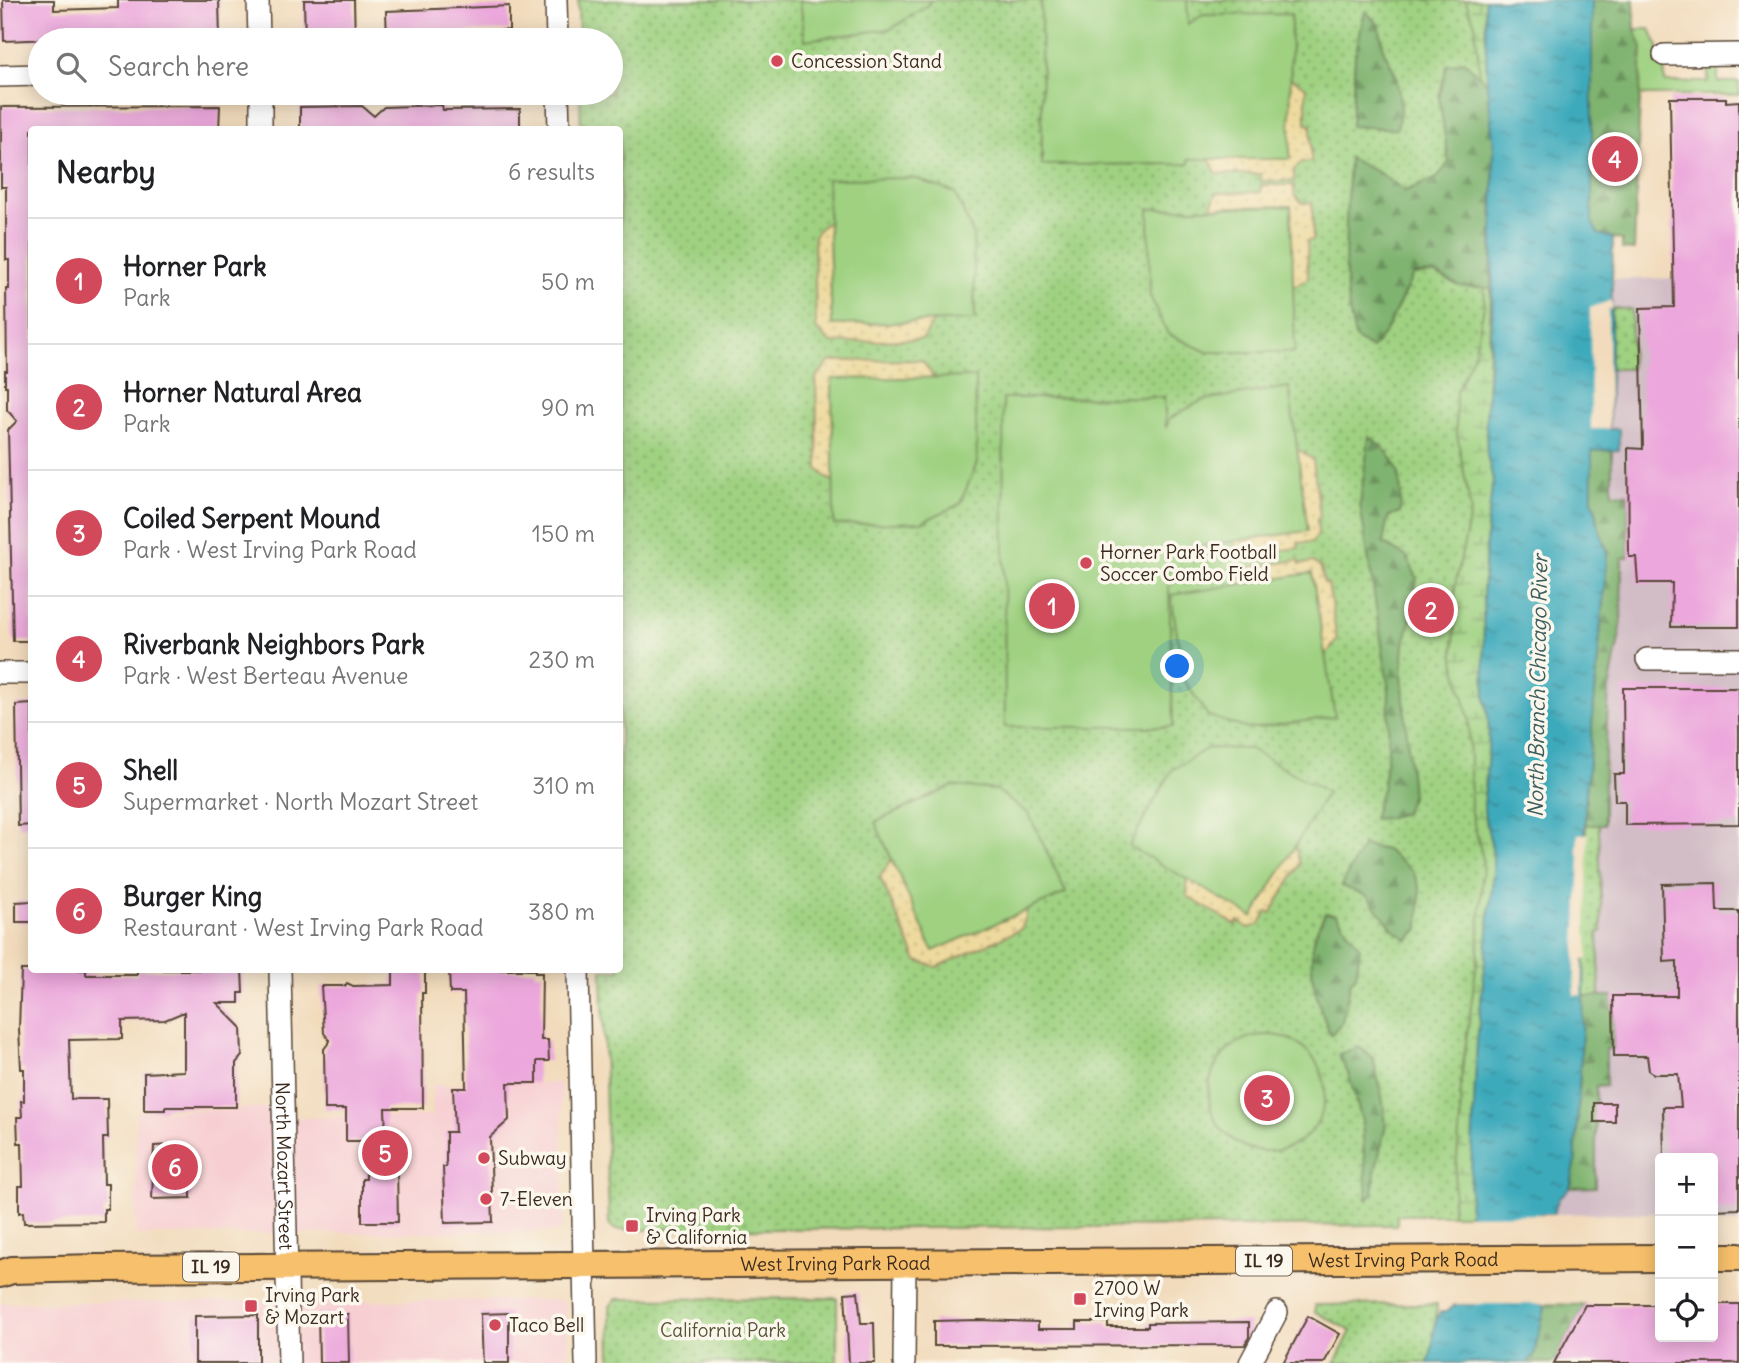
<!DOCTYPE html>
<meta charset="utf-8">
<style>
:root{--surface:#fff;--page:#f6f6f6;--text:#202124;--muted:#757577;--line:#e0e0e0;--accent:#d1495b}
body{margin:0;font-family:Delius,sans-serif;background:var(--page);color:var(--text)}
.controls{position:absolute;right:21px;bottom:21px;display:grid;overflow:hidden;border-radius:7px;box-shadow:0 4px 18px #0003}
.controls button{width:63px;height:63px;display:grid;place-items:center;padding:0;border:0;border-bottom:2px solid var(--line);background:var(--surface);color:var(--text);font:35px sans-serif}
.you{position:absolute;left:1178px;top:667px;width:24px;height:24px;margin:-18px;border:5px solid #fff;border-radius:50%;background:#1a73e8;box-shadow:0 0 0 10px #1a73e833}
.badge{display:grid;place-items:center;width:46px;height:46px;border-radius:50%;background:var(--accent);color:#fff;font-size:23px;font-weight:700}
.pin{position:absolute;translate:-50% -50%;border:4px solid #fff;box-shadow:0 2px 7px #0006}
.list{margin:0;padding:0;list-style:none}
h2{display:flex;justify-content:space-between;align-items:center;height:91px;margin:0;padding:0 28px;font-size:30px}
h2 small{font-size:23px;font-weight:400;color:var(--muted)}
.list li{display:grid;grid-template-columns:46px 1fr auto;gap:21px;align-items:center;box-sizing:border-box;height:126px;padding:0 28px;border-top:2px solid var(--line)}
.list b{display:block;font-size:26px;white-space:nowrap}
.list p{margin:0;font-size:23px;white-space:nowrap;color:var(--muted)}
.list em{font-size:23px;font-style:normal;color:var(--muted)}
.icon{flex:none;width:38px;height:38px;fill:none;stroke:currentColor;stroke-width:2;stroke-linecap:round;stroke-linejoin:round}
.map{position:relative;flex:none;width:1739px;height:1363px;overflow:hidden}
.search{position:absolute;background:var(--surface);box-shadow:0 4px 18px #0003;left:28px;top:28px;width:595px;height:77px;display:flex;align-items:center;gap:18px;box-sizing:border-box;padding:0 24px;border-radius:38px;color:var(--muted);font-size:26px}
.panel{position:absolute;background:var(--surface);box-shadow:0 4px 18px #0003;left:28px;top:126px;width:595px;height:847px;border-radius:7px}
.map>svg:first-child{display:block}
</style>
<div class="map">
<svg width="1739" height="1363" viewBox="0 0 1739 1363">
<defs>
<pattern id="grass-dots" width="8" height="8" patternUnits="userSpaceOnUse" patternTransform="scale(1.75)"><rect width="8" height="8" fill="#9fd181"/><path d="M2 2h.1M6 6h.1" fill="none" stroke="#83aa69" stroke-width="1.8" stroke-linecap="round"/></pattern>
<pattern id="forest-firs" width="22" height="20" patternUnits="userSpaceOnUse" patternTransform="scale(1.75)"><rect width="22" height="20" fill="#7fb36f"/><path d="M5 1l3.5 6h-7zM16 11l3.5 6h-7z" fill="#69925b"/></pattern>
<pattern id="wetland-marsh" width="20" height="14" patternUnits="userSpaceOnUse" patternTransform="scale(1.75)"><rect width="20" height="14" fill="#9fd181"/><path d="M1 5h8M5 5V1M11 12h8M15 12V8" fill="none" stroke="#83aa69"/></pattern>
<pattern id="sand-dots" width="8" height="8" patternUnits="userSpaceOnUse" patternTransform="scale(1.75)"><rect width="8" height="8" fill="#eeda9e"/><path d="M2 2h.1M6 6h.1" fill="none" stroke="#cdbb88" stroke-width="1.8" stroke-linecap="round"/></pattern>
<pattern id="water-ripples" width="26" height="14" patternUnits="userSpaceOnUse" patternTransform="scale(1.75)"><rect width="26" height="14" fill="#3daabc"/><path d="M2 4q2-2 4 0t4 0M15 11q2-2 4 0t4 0" fill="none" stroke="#348b98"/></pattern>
</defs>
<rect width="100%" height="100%" fill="#fbf7ec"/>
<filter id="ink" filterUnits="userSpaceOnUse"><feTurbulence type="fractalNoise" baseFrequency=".0143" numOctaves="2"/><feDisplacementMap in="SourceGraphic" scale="14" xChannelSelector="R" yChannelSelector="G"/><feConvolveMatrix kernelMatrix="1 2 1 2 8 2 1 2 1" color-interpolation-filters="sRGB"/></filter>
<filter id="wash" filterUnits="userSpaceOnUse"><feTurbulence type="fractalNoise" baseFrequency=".00686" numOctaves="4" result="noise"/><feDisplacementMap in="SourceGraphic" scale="28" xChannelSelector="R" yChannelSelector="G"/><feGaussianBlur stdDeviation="1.57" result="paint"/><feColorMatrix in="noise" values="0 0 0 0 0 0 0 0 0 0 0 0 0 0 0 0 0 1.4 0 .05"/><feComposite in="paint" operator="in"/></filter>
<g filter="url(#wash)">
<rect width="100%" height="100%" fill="#f2dbbc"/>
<g fill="#f7cfd2">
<path d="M561 1083 564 1224 560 1231 136 1235V1112L282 1107 283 1118 432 1116V1085Z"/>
<path d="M560 1300 566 1306 568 1363H0V1303Z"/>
</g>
<path fill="#d2bdc6" d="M1739 278V1223H1713V1158H1660V1213L1553 1214 1559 1198 1570 1188 1586 835 1592 450H1619L1609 429 1612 279Z"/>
<g fill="url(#grass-dots)" stroke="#6d7e50" stroke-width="2">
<path d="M578 0H1485L1487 83 1494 148 1487 832 1469 1215H1397V1225H1388L617 1230 611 1227 609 1223 602 970H620V130L581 129 580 93H611V40H579Z"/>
<path d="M1612 309H1632L1631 369H1609Z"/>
<path d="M1586 825H1599L1602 932H1598L1600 996H1584Z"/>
<path d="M837 1298V1363H611L610 1306 616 1299Z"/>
<path d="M1437 1304 1433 1351 1428 1363H1335L1351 1331 1315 1312V1305Z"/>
</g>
<g fill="url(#forest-firs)" stroke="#5d6e46" stroke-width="2">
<path d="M1592 0H1634L1635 29 1642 47 1634 250 1622 249V240L1598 234 1592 222Z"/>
<path d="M1365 11 1379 25 1384 51 1396 75 1401 106 1397 129 1351 126 1355 56Z"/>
<path d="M1464 61 1487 83 1492 115 1494 148 1491 288 1459 286 1435 273 1413 275 1385 333 1372 349 1356 339C1339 289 1347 212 1349 158L1381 174 1405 191 1437 178 1449 162 1439 98 1447 65Z"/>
<path d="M1369 436C1400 459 1403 475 1400 513L1388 517 1383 543 1407 557 1417 578 1412 614 1404 644 1402 674 1412 796 1404 813 1387 818 1373 819 1383 785 1388 748 1389 690 1360 504Z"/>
<path d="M1592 450H1612V493L1628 494 1629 557 1622 558 1621 628 1609 689 1604 773V825H1586L1585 805 1607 557C1607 546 1602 539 1599 529 1597 519 1597 509 1592 500Z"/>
<path d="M1363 845 1386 850 1413 871 1420 889 1419 929 1408 940 1393 929 1367 896 1341 886Z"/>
<path d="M1325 913 1336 914 1360 948 1356 976 1351 981 1342 1022 1331 1035C1317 1004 1305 967 1316 933 1318 926 1322 920 1325 913Z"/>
<path d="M1584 996H1613L1614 1048 1606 1049V1086L1596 1087V1187L1570 1188 1575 1165Z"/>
<path d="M1359 1047 1373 1058 1382 1096 1386 1124 1375 1173 1373 1195 1367 1199 1362 1121 1348 1073 1339 1054Z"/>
<path d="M1544 1304 1585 1305 1554 1363H1528L1534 1354Z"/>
</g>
<g fill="url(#wetland-marsh)" stroke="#6d7e50" stroke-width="2">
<path d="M1465 0H1485L1487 83 1480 75 1475 24Z"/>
<path d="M1485 288H1491L1486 422 1487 455 1493 480 1487 528 1483 594 1485 699C1494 735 1484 772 1484 808 1485 826 1492 840 1493 856 1495 882 1488 907 1488 933L1477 1042 1469 1215H1452L1460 1122 1461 1079 1478 954 1483 859 1471 812 1469 719 1454 660 1455 586 1471 510 1456 430V391L1474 354 1484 307Z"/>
</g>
<g fill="url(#sand-dots)" stroke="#94825e" stroke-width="2">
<path d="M1284 74 1306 87V124L1311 125V162H1302L1294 170V181H1261V174H1217L1202 146Z"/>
<path d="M1261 185H1294V195L1303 203H1312L1313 240 1307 241 1308 278 1286 291 1203 222 1217 193 1261 192Z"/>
<path d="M839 217 938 314 923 339 831 343 816 328 814 236 822 226Z"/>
<path d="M922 360 938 384 844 487 827 478 818 469 816 377 830 361Z"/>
<path d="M1281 448 1301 451 1313 460 1320 517 1317 519 1318 534 1312 542 1298 543 1299 548 1244 555 1227 536Z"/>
<path d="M1299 560 1300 564 1313 562 1321 568 1324 583H1328L1337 640 1328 652 1310 661 1234 591 1244 568Z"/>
<path d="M1283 835 1296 849 1300 864 1271 913 1267 912 1259 925 1249 928 1238 921 1236 925 1188 897 1186 872Z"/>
<path d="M896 852 1028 898 1026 917 1021 929 937 967 917 961 880 877Z"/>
</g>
<g fill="#9fd181" stroke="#6d7e50" stroke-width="2">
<path d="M800 0H930L928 5 891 29 805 40Z"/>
<path d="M1041 0H1187L1188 24 1203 15 1291 14 1290 159H1189V164L1042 165Z"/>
<path d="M1635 29H1650L1658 46V63H1664L1665 82H1708V65L1718 64V82H1739V95H1640L1642 47Z"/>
<path d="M914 178 955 193 973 234 975 320 832 325 827 179Z"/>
<path d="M1291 206 1295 352H1207L1168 334 1150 296 1149 209Z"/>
<path d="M975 377 977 463 960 504 922 522 834 525 832 379Z"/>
<path d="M1289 387 1308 531 1168 550 1173 727H1005L1003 398 1164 397 1166 428 1169 419 1203 400Z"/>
<path d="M1312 573 1335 717 1248 729 1208 716 1184 680 1171 595Z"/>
<path d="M1208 748 1250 749 1327 792 1253 917 1129 846 1172 770Z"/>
<path d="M953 786 996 790 1029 814 1066 893 933 951 875 822Z"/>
<circle cx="1267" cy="1093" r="58"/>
</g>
<path fill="url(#water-ripples)" stroke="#3c6a6d" stroke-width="2" d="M1485 0H1592V222L1598 234 1613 238 1609 429H1619V450L1592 451V500C1597 509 1597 519 1599 529 1602 539 1607 546 1607 557L1585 805 1584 996 1575 1165 1570 1188 1559 1198 1553 1214H1539L1540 1304H1544L1545 1308 1534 1354 1528 1363H1428C1434 1349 1433 1322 1440 1312H1447L1456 1304H1474L1473 1215H1469L1477 1042 1488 933C1488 907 1495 882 1493 857 1492 840 1485 826 1484 808 1484 772 1494 735 1485 699L1483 594 1487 528 1493 480 1487 455 1486 422 1492 315 1494 148 1487 83Z"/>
<g fill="#f2dbbc">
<path d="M1612 300V309L1608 310 1609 429H1591L1590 308Z"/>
<path d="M1578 834H1588L1586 935H1588V959L1583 960 1582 995H1574L1580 858 1577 851Z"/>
<path d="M1556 1214 1553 1217H1542L1543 1300 1548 1304H1451L1456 1301H1471L1470 1218 1466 1215Z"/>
</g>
<g id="blocks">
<g fill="#eca8dc">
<path d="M3 0H54V10L118 8V0H219L220 40H116V31L53 34V39L4 41Z"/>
<path d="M304 0H354L355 40H305Z"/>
<path d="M509 6V30L439 33V40H387L386 11Z"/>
<path d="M1670 98H1726V102L1739 101V627H1671L1672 583H1638L1636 557H1629L1628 448 1643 449 1640 308 1674 307Z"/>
<path d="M442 105 443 110 520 109V130H300V107L362 106 374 116 384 107Z"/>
<path d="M220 106 219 130H32V641H13L8 430 17 421 7 410V386H5V371H7L6 289H9V260H6V187H1V107Z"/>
<path d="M1623 688H1739V824L1625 825V801H1615L1614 774H1624Z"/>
<path d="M32 704V825L18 826 16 705Z"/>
<path d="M1716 883 1717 911H1739V1209L1713 1210V1158H1664L1663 1107H1681L1678 1074H1654L1649 1071 1647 1056H1614L1613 996H1677V961L1664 962 1662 884Z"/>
<path d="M32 901V922H16V902Z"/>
<path d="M21 970H86V975H137V970H242L243 993H239V1003H217L241 1027 242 1056 236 1063V1107H165V1110H144V1073L184 1071V1012L165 1020 122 1021V1039L69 1040 71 1099H107L108 1138H103L104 1184H108V1209H104V1222L24 1223 23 1212 19 1213V1186H23L22 1143H18L17 1117H22L21 1101H24V1069H21L19 1029Z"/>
<path d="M393 970H425V993H422L423 1108H385L386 1139H405L406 1166H397L398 1222H362V1179H366L365 1141H346V1109H325L324 1049 330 1041 324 1033 321 986H345L347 983 353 986 393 985Z"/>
<path d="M449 970H535V973H542L541 1040H548L549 1061H537V1083H508L509 1120 490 1137 493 1222 445 1223 443 1167H446V1132H455L453 1088H466L464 993H450Z"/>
<rect x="1594" y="1103" width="21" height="19"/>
<path d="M172 1145V1154L190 1153V1159L195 1160 196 1175 191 1176V1198L152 1199 154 1146Z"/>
<path d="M858 1292 861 1323H874L875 1363H849L845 1293Z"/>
<path d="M1713 1304H1739V1363H1554L1585 1305H1660V1337H1713Z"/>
<path d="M509 1313V1363H483L481 1314Z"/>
<path d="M318 1314H348L349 1363H319Z"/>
<path d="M258 1315V1363H195V1316Z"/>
<path d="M1308 1316 1340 1334 1324 1363H1283Z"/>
<path d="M978 1320 1038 1322V1329H1077V1322H1108V1327H1148V1323L1249 1322V1337L1245 1345 934 1346V1321Z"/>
</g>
</g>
</g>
<g filter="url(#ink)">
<use href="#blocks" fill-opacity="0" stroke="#564536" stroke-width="2"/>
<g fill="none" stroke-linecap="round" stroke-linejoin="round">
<g stroke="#564536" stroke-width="24">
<g id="minor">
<path d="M258 0 259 40"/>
<path d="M556 0 557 40"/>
<path d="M1664 55 1739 54"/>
<path d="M0 76 40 75"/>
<path d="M261 93V130"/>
<path d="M558 93 559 130"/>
<path d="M1647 659H1739"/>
<path d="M0 673H32"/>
<path id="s1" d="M280 970 289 1363"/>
<path d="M578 970 586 1363"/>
<path d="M904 1363 905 1263"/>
<path d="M1250 1363 1277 1312"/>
</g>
</g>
<g stroke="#564536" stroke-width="30">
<g id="major">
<path d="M1713 1257H1739"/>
<path id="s2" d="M0 1274 12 1270 97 1268 1660 1258"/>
</g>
</g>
<use href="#minor" stroke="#fff" stroke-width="21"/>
<use href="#major" stroke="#f7c06c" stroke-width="26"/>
</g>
</g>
<g fill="#d1495b" stroke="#fbf7ec" stroke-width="2.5">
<circle cx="777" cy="61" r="7"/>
<circle cx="1086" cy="563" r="7"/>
<circle cx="484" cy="1158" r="7"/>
<circle cx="486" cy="1199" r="7"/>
<rect x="625" y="1219" width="14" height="14" rx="3.5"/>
<rect x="1073" y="1292" width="14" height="14" rx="3.5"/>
<rect x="244" y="1299" width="14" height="14" rx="3.5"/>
<circle cx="495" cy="1325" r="7"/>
</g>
<g text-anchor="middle" stroke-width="7" stroke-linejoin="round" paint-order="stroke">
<g fill="#fbf7ec" stroke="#75685c" stroke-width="2">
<rect x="1236" y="1246.5" width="56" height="29" rx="5"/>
<rect x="183" y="1252.5" width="56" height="29" rx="5"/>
</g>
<g font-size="18" font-weight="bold" fill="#3b2a1e">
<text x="1264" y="1267">IL 19</text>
<text x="211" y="1273">IL 19</text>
</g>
<g font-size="19" fill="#3b2a1e" stroke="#fbf7ec" text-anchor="start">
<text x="791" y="68">Concession Stand</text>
<text x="1100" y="559">Horner Park Football<tspan x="1100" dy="22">Soccer Combo Field</tspan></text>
<text x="498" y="1165">Subway</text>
<text x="500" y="1206">7-Eleven</text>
<text x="646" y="1222">Irving Park<tspan x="646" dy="22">&amp; California</tspan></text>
<text x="1094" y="1295">2700 W<tspan x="1094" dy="22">Irving Park</tspan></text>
<text x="265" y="1302">Irving Park<tspan x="265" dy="22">&amp; Mozart</tspan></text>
<text x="509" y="1332">Taco Bell</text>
</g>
<g font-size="19" fill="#3b2a1e" stroke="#fbf7ec">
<text dy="7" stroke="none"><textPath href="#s1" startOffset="196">North Mozart Street</textPath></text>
<text dy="7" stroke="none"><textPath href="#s2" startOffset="1404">West Irving Park Road</textPath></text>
<text dy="7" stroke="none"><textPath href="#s2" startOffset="836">West Irving Park Road</textPath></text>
</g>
<g font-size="19" fill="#545437" stroke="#fbf7ec">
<text x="723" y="1337">California Park</text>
</g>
<g font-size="21" font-style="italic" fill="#3c5d5d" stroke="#fbf7ec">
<text transform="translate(1538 686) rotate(-89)" y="7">North Branch Chicago River</text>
</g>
</g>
</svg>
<div class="controls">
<button>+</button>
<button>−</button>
<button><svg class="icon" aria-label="locate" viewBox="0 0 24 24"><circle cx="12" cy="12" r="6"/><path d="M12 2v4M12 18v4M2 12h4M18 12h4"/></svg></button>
</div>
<div class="you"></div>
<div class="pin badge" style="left:1052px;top:606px">1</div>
<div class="pin badge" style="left:1431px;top:610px">2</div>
<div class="pin badge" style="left:1267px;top:1098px">3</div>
<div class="pin badge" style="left:1615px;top:159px">4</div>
<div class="pin badge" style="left:385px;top:1153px">5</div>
<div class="pin badge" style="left:175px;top:1167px">6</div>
<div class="search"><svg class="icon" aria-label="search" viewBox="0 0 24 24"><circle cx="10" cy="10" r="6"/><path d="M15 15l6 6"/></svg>Search here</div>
<section class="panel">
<h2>Nearby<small>6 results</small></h2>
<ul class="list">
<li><span class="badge">1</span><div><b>Horner Park</b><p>Park</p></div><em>50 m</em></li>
<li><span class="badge">2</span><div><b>Horner Natural Area</b><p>Park</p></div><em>90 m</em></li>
<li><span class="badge">3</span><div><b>Coiled Serpent Mound</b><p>Park · West Irving Park Road</p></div><em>150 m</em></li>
<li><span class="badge">4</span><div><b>Riverbank Neighbors Park</b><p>Park · West Berteau Avenue</p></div><em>230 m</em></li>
<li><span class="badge">5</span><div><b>Shell</b><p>Supermarket · North Mozart Street</p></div><em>310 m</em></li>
<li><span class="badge">6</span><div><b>Burger King</b><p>Restaurant · West Irving Park Road</p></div><em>380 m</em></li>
</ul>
</section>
</div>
